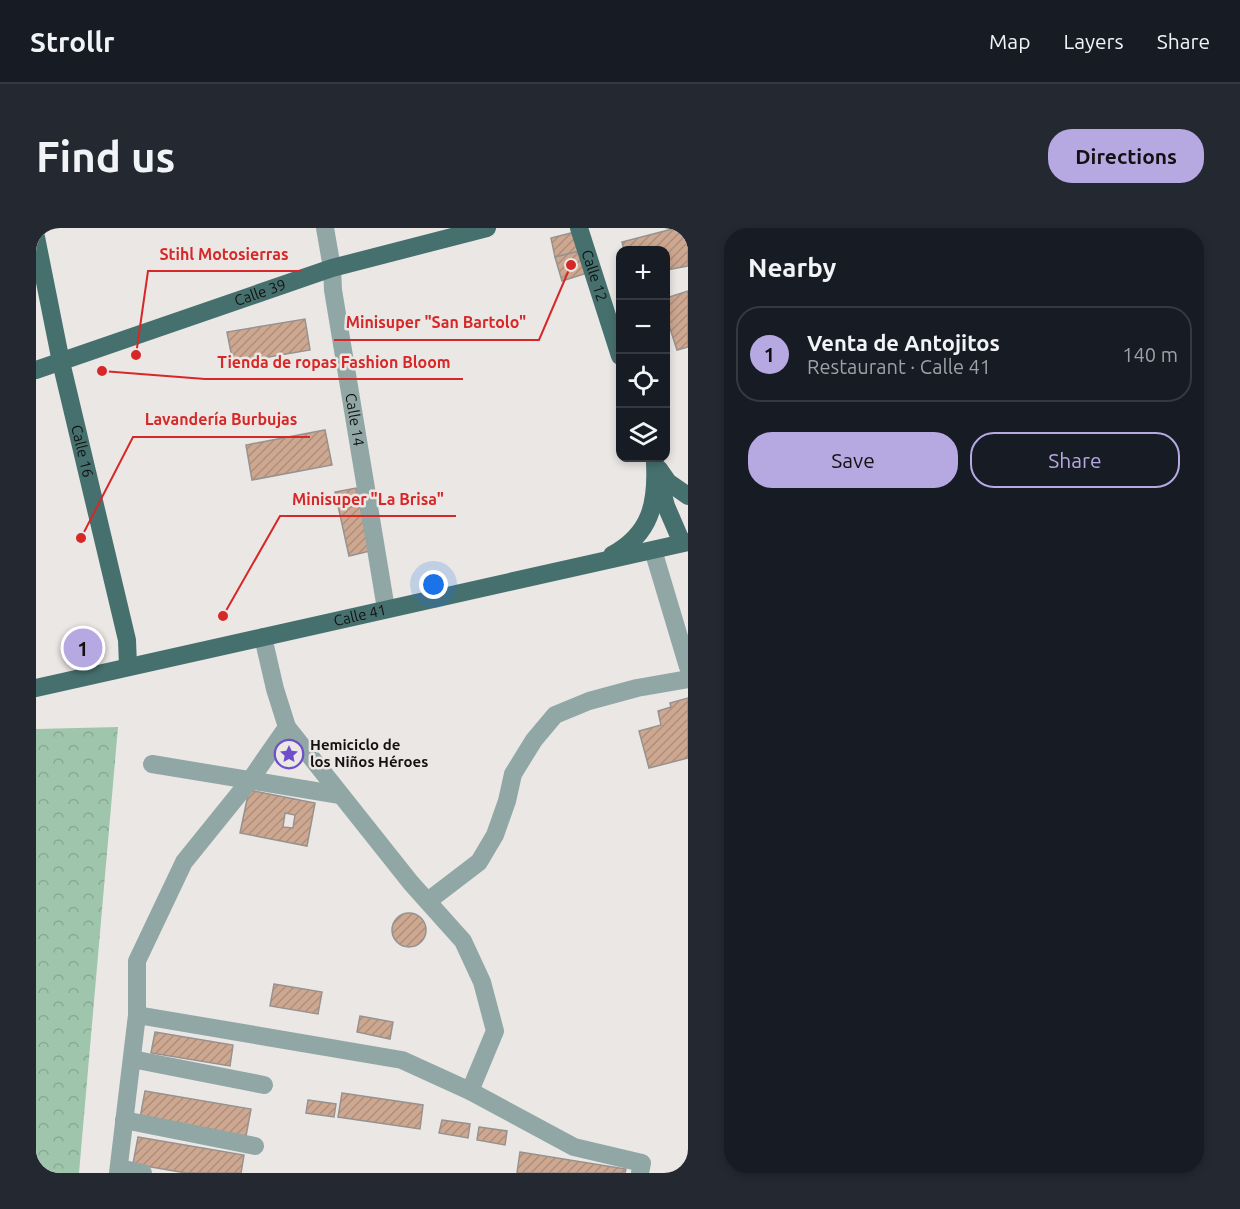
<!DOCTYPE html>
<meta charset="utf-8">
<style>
:root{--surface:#171b24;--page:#242831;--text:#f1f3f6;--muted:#9ea1a6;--line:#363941;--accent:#b6a9e2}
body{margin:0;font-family:Ubuntu,sans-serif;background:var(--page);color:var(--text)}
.controls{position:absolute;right:18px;top:18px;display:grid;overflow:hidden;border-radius:12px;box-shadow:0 3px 9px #0003}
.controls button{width:54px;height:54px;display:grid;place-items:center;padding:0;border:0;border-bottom:2px solid var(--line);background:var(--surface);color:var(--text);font:30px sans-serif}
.you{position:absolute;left:398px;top:357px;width:21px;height:21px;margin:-15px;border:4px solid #fff;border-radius:50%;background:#1a73e8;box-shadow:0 0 0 9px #1a73e833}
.badge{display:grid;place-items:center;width:39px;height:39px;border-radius:50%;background:var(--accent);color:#111;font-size:20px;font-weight:700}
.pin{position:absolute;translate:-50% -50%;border:3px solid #fff;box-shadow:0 2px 6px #0006}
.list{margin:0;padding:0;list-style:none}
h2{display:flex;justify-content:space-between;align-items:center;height:78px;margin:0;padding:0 24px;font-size:26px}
h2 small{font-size:20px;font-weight:400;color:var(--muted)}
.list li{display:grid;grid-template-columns:39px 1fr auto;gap:18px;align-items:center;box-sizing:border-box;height:96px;margin:0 12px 12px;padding:0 12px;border:2px solid var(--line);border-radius:24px}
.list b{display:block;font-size:22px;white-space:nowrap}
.list p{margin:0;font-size:20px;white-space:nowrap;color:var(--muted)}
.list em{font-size:20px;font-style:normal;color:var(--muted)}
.actions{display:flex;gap:12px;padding:18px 24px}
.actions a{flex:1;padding:14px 0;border:2px solid var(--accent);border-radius:24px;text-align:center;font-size:21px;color:var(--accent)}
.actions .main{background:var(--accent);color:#111}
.icon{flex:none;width:33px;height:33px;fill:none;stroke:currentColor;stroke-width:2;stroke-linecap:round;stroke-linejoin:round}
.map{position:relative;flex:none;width:652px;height:945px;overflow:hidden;border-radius:24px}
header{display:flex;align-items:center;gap:36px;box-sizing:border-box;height:84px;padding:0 30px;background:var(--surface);border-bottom:2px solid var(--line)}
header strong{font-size:28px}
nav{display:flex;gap:33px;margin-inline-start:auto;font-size:21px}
.intro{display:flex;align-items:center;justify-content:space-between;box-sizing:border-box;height:144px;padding:0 36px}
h1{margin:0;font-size:42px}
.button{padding:15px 27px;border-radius:24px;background:var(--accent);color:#111;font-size:21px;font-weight:700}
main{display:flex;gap:36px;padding:0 36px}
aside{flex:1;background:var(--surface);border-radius:24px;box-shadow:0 3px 9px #0003}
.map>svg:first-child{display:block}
</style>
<header>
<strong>Strollr</strong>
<nav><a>Map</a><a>Layers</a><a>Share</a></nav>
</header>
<div class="intro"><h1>Find us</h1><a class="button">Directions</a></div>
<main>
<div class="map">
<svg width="652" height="945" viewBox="0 0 652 945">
<defs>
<pattern id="forest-crowns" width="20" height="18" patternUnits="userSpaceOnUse" patternTransform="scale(1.5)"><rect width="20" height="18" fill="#9fc6ac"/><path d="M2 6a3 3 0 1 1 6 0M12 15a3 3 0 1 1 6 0" fill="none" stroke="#88a993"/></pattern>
<pattern id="building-hatch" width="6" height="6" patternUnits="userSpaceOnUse" patternTransform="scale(1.5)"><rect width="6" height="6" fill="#cda790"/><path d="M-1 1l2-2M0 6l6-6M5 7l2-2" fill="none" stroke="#af8f7b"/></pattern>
</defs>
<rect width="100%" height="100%" fill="#ebe7e5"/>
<path fill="url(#forest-crowns)" d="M82 499 43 945H0V501Z"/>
<g fill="url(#building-hatch)" stroke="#969290" stroke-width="1.5" fill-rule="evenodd">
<path d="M640 0H652V38L630 42V22H588L586 14Z"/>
<path d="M539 4 544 23 519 29 515 10Z"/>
<path d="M544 23 551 45 526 53 519 29Z"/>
<path d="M652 63V119L641 122 632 94 630 95V70Z"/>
<path d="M269 91 274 122 197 135 191 104Z"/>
<path d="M289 202 296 237 216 252 210 217Z"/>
<path d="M320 260 334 323 313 328 299 264Z"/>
<path d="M652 470V530L613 540 603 503 625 497 622 483 635 479 634 475Z"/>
<path d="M213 562 279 575 271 618 204 605ZM249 585 259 587 257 600 247 599Z"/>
<circle cx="373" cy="702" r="17"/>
<path d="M238 756 286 764 282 786 234 778Z"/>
<path d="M324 788 357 794 354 811 321 804Z"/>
<path d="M119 804 197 817 194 838 115 825Z"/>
<path d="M109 863 215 881 210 908 104 890Z"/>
<path d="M306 865 387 877 384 901 302 889Z"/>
<path d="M272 872 300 876 298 889 270 885Z"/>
<path d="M406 892 434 896 432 910 403 905Z"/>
<path d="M443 899 471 903 469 917 441 912Z"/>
<path d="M102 909 208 927 205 945H150L97 936Z"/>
<path d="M484 924 590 941 589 945H481Z"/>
</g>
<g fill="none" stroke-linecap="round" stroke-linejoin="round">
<g stroke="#91a7a5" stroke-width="18">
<path id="s1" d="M289 0 296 40 297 62 350 381"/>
<path d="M617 322 652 439"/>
<path d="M227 409 239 461 251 499 375 655 427 713 446 754 459 803 434 863"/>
<path d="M116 536 304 567"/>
<path d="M392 673 443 634 459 607 471 573 477 546 498 512 519 487 553 473 601 460 652 451"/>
<path d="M101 787 366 832 434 863 538 919 606 935 604 945"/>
<path d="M96 831 228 857"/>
<path d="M88 892 219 918"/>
<path d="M83 940 107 945"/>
<path d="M82 945 101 787V733L148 634 215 551 251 499"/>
</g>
<g stroke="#46706e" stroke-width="18">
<path id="s2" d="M543 0 584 128"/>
<path id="s3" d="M0 9 25 134 91 412 92 438"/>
<path id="s4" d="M0 142 296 40 451 0"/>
<path d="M623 241 632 254 652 268"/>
<path d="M624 255 630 278 646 315"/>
<path d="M576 327C615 306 621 275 619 235"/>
<path id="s5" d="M0 460 652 314"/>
</g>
</g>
<defs>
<g id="sight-ring" transform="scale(1.5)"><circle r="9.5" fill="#ebe7e5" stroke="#6e4fc9" stroke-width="1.5"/><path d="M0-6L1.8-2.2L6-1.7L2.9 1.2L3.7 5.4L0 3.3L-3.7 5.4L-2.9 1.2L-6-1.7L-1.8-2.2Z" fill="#6e4fc9"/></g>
</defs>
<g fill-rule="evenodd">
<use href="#sight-ring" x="253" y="526"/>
</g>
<g text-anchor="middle" stroke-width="5" stroke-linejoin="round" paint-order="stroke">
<g font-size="15" fill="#131111" stroke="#ebe7e5">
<text dy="5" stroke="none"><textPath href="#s2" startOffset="50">Calle 12</textPath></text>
<text dy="5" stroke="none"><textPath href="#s4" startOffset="237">Calle 39</textPath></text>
<text dy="5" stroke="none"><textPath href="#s1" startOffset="194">Calle 14</textPath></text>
<text dy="5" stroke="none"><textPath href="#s3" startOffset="219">Calle 16</textPath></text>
<text dy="5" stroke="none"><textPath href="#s5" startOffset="332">Calle 41</textPath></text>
</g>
<g font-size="15" font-weight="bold" fill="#131111" stroke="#ebe7e5" text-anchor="start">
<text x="274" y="522">Hemiciclo de<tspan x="274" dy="17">los Niños Héroes</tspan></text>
</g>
</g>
<path fill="none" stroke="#d62828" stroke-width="2" d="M100 127L112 43H265M535 37L503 112H298M66 143L169 151H427M45 310L97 209H274M187 388L244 288H420"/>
<g fill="#d62828" stroke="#ebe7e5" stroke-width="2">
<circle cx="100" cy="127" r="6"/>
<circle cx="535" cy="37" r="6"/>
<circle cx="66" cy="143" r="6"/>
<circle cx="45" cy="310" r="6"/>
<circle cx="187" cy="388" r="6"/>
</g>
<g font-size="16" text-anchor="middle" font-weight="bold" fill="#d62828" stroke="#ebe7e5" stroke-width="5" stroke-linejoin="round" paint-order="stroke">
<text x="188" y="32">Stihl Motosierras</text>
<text x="400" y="100">Minisuper "San Bartolo"</text>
<text x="298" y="140">Tienda de ropas Fashion Bloom</text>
<text x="185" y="197">Lavandería Burbujas</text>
<text x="332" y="277">Minisuper "La Brisa"</text>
</g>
</svg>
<div class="controls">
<button>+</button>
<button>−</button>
<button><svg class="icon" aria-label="locate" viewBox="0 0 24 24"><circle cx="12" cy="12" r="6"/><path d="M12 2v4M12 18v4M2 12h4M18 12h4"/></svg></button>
<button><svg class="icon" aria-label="layers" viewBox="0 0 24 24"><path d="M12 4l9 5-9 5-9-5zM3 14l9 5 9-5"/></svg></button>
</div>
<div class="you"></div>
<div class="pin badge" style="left:47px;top:420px">1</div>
</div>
<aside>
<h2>Nearby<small></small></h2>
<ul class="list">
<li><span class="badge">1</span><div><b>Venta de Antojitos</b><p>Restaurant · Calle 41</p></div><em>140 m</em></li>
</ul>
<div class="actions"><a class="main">Save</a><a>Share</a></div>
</aside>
</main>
